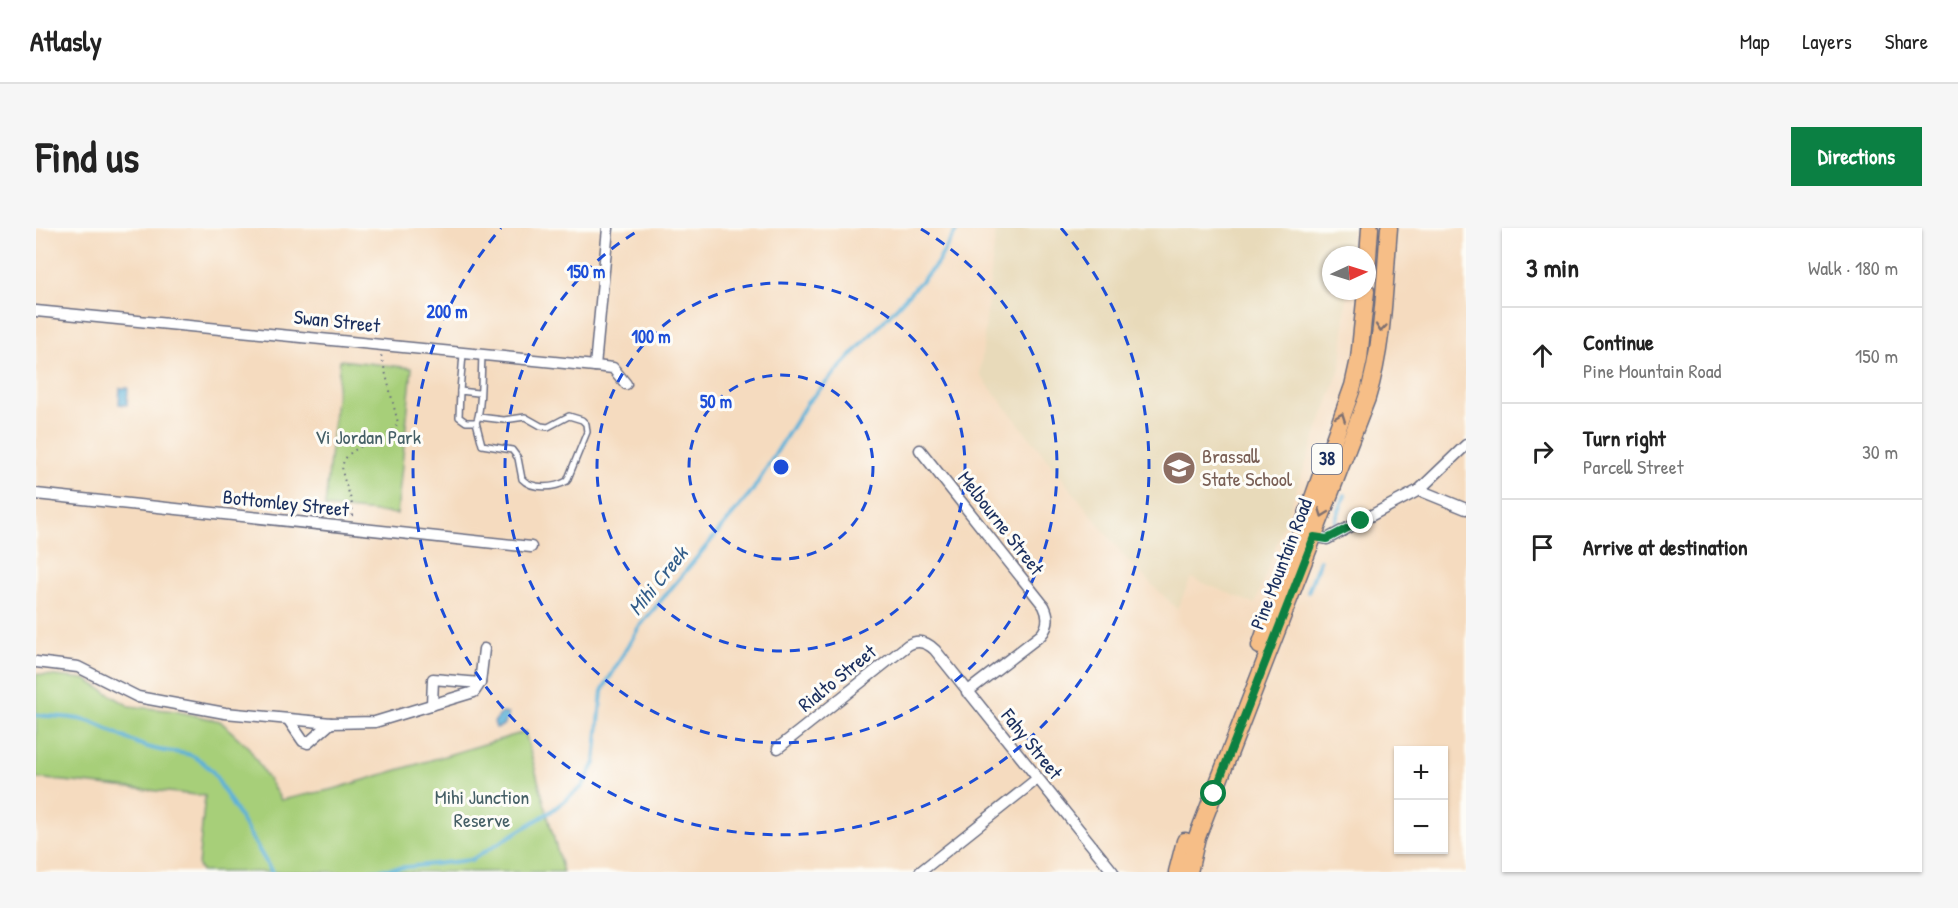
<!DOCTYPE html>
<meta charset="utf-8">
<style>
:root{--surface:#fff;--page:#f6f6f6;--text:#222;--muted:#767676;--line:#e0e0e0;--accent:#0b8043}
body{margin:0;font-family:"Patrick Hand",sans-serif;background:var(--page);color:var(--text)}
.controls{position:absolute;right:18px;bottom:18px;display:grid;overflow:hidden;border-radius:0px;box-shadow:0 2px 4px #0004}
.controls button{width:54px;height:54px;display:grid;place-items:center;padding:0;border:0;border-bottom:2px solid var(--line);background:var(--surface);color:var(--text);font:30px sans-serif}
.compass{position:absolute;left:1286px;top:18px;width:54px;height:54px;border-radius:50%;background:var(--surface);box-shadow:0 2px 4px #0004;rotate:86deg}
.stop{position:absolute;width:18px;height:18px;margin:-14px;border:4px solid #0b8043;border-radius:50%;background:#fff}
.stop.end{background:#0b8043;border-color:#fff;box-shadow:0 2px 6px #0008}
.list{margin:0;padding:0;list-style:none}
h2{display:flex;justify-content:space-between;align-items:center;height:78px;margin:0;padding:0 24px;font-size:26px}
h2 small{font-size:20px;font-weight:400;color:var(--muted)}
.list li{display:grid;grid-template-columns:39px 1fr auto;gap:18px;align-items:center;box-sizing:border-box;height:96px;padding:0 24px;border-top:2px solid var(--line)}
.list b{display:block;font-size:22px;white-space:nowrap}
.list p{margin:0;font-size:20px;white-space:nowrap;color:var(--muted)}
.list em{font-size:20px;font-style:normal;color:var(--muted)}
.icon{flex:none;width:33px;height:33px;fill:none;stroke:currentColor;stroke-width:2;stroke-linecap:round;stroke-linejoin:round}
.map{position:relative;flex:none;width:1430px;height:644px;overflow:hidden;border-radius:0px}
header{display:flex;align-items:center;gap:36px;box-sizing:border-box;height:84px;padding:0 30px;background:var(--surface);border-bottom:2px solid var(--line)}
header strong{font-size:28px}
nav{display:flex;gap:33px;margin-inline-start:auto;font-size:21px}
.intro{display:flex;align-items:center;justify-content:space-between;box-sizing:border-box;height:144px;padding:0 36px}
h1{margin:0;font-size:42px}
.button{padding:15px 27px;border-radius:0px;background:var(--accent);color:#fff;font-size:21px;font-weight:700}
main{display:flex;gap:36px;padding:0 36px}
aside{flex:1;background:var(--surface);border-radius:0px;box-shadow:0 2px 4px #0004}
.map>svg:first-child{display:block}
</style>
<header>
<strong>Atlasly</strong>
<nav><a>Map</a><a>Layers</a><a>Share</a></nav>
</header>
<div class="intro"><h1>Find us</h1><a class="button">Directions</a></div>
<main>
<div class="map">
<svg width="1430" height="644" viewBox="0 0 1430 644">
<rect width="100%" height="100%" fill="#fdfcf7"/>
<filter id="ink" filterUnits="userSpaceOnUse"><feTurbulence type="fractalNoise" baseFrequency=".0167" numOctaves="2"/><feDisplacementMap in="SourceGraphic" scale="12" xChannelSelector="R" yChannelSelector="G"/><feConvolveMatrix kernelMatrix="1 2 1 2 8 2 1 2 1" color-interpolation-filters="sRGB"/></filter>
<filter id="wash" filterUnits="userSpaceOnUse"><feTurbulence type="fractalNoise" baseFrequency=".008" numOctaves="4" result="noise"/><feDisplacementMap in="SourceGraphic" scale="24" xChannelSelector="R" yChannelSelector="G"/><feGaussianBlur stdDeviation="1.35" result="paint"/><feColorMatrix in="noise" values="0 0 0 0 0 0 0 0 0 0 0 0 0 0 0 0 0 1.4 0 .05"/><feComposite in="paint" operator="in"/></filter>
<g filter="url(#wash)">
<rect width="100%" height="100%" fill="#f5dbbf"/>
<path fill="#e8daba" d="M960 0H1316L1314 27H1295V63H1311L1305 138 1219 376 1155 350 1141 381 1092 333 944 147Z"/>
<g fill="#a7cf79" stroke="#617f6c" stroke-width="1.5">
<path d="M304 132 376 140 361 286 289 279Z"/>
<path d="M0 446 49 451 93 478 139 483 184 493 213 520 245 572 298 561 489 504 527 644H166L162 638 169 568 0 550Z"/>
</g>
<g fill="#5bb1d8" stroke="#3b709b" stroke-width="1.5">
<path d="M84 160H92L91 177 83 176Z"/>
<path d="M466 485 472 486V491L466 498 460 500 458 494Z"/>
</g>
<g fill="none" stroke-linecap="round" stroke-linejoin="round">
<g stroke="#5bb1d8" stroke-width="4">
<path d="M1299 294 1309 267"/>
<path d="M1272 364 1284 332"/>
<path d="M0 487C18 489 38 488 55 494 77 502 96 516 119 521 147 528 154 519 177 544L236 644"/>
<path d="M324 644 435 632 514 584 546 559 559 535 566 463 603 399 717 262 771 175 900 37 922 0"/>
</g>
</g>
</g>
<g filter="url(#ink)">
<g fill="none" stroke-linecap="round" stroke-linejoin="round">
<g stroke="#676b80" stroke-width="8">
<g id="service">
<path d="M424 163 427 126"/>
<path d="M442 165 424 163 423 189 430 194H440C446 185 445 143 446 128"/>
<path d="M440 194 446 217 476 222 482 230 486 251C496 262 519 260 531 253L551 204 550 196 546 192 533 188 512 199 505 198 489 189 468 192 443 189"/>
</g>
</g>
<g stroke="#676b80" stroke-width="13">
<g id="minor">
<path d="M0 83 559 138 577 140 590 156"/>
<path d="M559 138 572 0"/>
<path d="M884 222 1008 378C1013 388 1013 398 1005 407L931 464"/>
<path d="M1383 262 1430 281"/>
<path d="M0 266 495 319"/>
<path d="M1273 307 1291 311 1383 262 1430 217"/>
<path d="M0 434 42 439 102 469 189 485 295 495 339 494 438 464 444 455 448 421"/>
<path d="M396 477 397 451 444 455"/>
<path d="M252 491 267 513 272 515 295 495"/>
<path d="M742 520 872 417C882 411 891 414 899 422L1077 644"/>
<path d="M884 644 1001 551"/>
</g>
</g>
<g stroke="#676b80" stroke-width="19">
<g id="primary">
<path d="M1331 43 1334 0"/>
<path d="M1224 418 1317 158 1323 131 1330 63"/>
<path d="M1141 644 1149 613"/>
<path d="M1153 644 1161 609 1331 170C1348 115 1348 57 1353 0"/>
</g>
</g>
<path stroke="#676b80" stroke-width="2" stroke-dasharray="1.5 4.5" stroke-linecap="butt" d="M316 288C320 258 286 237 326 218 339 212 356 207 362 195L345 127"/>
<use href="#service" stroke="#fff" stroke-width="5"/>
<use href="#minor" stroke="#fff" stroke-width="10"/>
<use href="#primary" stroke="#f6be87" stroke-width="16"/>
</g>
<defs><path id="oneway-chevron" d="M-2-3.5L2.5 0L-2 3.5" fill="none" stroke-width="1.6" stroke-linecap="round" stroke-linejoin="round" transform="scale(1.5)"/></defs>
<g stroke="#7e6f70">
<use href="#oneway-chevron" transform="translate(1345 100) rotate(95)"/>
<use href="#oneway-chevron" transform="translate(1305 189) rotate(-70)"/>
<use href="#oneway-chevron" transform="translate(1287 285) rotate(111)"/>
</g>
</g>
<g fill="none" stroke-linecap="round" stroke-linejoin="round" filter="url(#ink)">
<path stroke="#0b8043" stroke-width="8" d="M1178 566 1278 309 1291 311 1325 293"/>
</g>
<g fill="none" stroke="#1d4ed8" stroke-width="3" stroke-dasharray="10 8">
<circle cx="745" cy="239" r="92"/>
<circle cx="745" cy="239" r="184"/>
<path d="M885 1A276 276 0 1 1 605 1"/>
<path d="M1025 0A368 368 0 1 1 465 0"/>
</g>
<defs>
<g id="school-disc" transform="scale(1.725)"><circle r="9.5" fill="#8d6e63" stroke="#fdfcf7"/><path d="M0-5L7-2L0 1L-7-2ZM-4 1L0 2.5L4 1V4Q0 6-4 4Z" fill="#fff"/></g>
</defs>
<g fill-rule="evenodd">
<use href="#school-disc" x="1143" y="240"/>
</g>
<g text-anchor="middle" stroke-width="6" stroke-linejoin="round" paint-order="stroke">
<rect fill="#fdfcf7" stroke="#5f6c8c" stroke-width="1.5" x="1276" y="216" width="30" height="30" rx="4.5"/>
<g font-size="18" font-weight="bold" fill="#1b2f5e">
<text x="1291" y="237">38</text>
</g>
<g font-size="20" fill="#1b2f5e" stroke="#fdfcf7">
<text transform="translate(301 93) rotate(6)" y="7">Swan Street</text>
<text transform="translate(250 275) rotate(6)" y="7">Bottomley Street</text>
<text transform="translate(965 295) rotate(52)" y="7">Melbourne Street</text>
<text transform="translate(1245 336) rotate(-69)" y="7">Pine Mountain Road</text>
<text transform="translate(801 450) rotate(-39)" y="7">Rialto Street</text>
<text transform="translate(996 516) rotate(51)" y="7">Fahy Street</text>
</g>
<g font-size="20" fill="#455f66" stroke="#fdfcf7">
<text x="332" y="216">Vi Jordan Park</text>
<text x="446" y="576">Mihi Junction<tspan x="446" dy="23">Reserve</tspan></text>
</g>
<g font-size="20" fill="#785e54" stroke="#fdfcf7" text-anchor="start">
<text x="1166" y="235">Brassall<tspan x="1166" dy="23">State School</tspan></text>
</g>
<g font-size="21" font-style="italic" fill="#315c89" stroke="#fdfcf7">
<text transform="translate(622 353) rotate(-51)" y="7">Mihi Creek</text>
</g>
</g>
<circle cx="745" cy="239" r="9" fill="#1d4ed8" stroke="#fdfcf7" stroke-width="3"/>
<g font-size="18" text-anchor="middle" font-weight="bold" fill="#1d4ed8" stroke="#fdfcf7" stroke-width="6" stroke-linejoin="round" paint-order="stroke">
<text x="550" y="50">150 m</text>
<text x="411" y="90">200 m</text>
<text x="615" y="115">100 m</text>
<text x="680" y="180">50 m</text>
</g>
</svg>
<div class="controls">
<button>+</button>
<button>−</button>
</div>
<svg class="compass" viewBox="-18 -18 36 36"><path d="M0-13l5 13h-10z" fill="#e53935"/><path d="M0 13l5-13h-10z" fill="#767676"/></svg>
<div class="stop" style="left:1178px;top:566px"></div>
<div class="stop end" style="left:1325px;top:293px"></div>
</div>
<aside>
<h2>3 min<small>Walk · 180 m</small></h2>
<ul class="list">
<li><svg class="icon" aria-label="ahead" viewBox="0 0 24 24"><path d="M12 20V5M6 11l6-6 6 6"/></svg><div><b>Continue</b><p>Pine Mountain Road</p></div><em>150 m</em></li>
<li><svg class="icon" aria-label="right" viewBox="0 0 24 24"><path d="M7 20v-9h11M14 6l5 5-5 5"/></svg><div><b>Turn right</b><p>Parcell Street</p></div><em>30 m</em></li>
<li><svg class="icon" aria-label="arrive" viewBox="0 0 24 24"><path d="M6 21V4h12l-3 4 3 4H6"/></svg><div><b>Arrive at destination</b></div></li>
</ul>
</aside>
</main>
